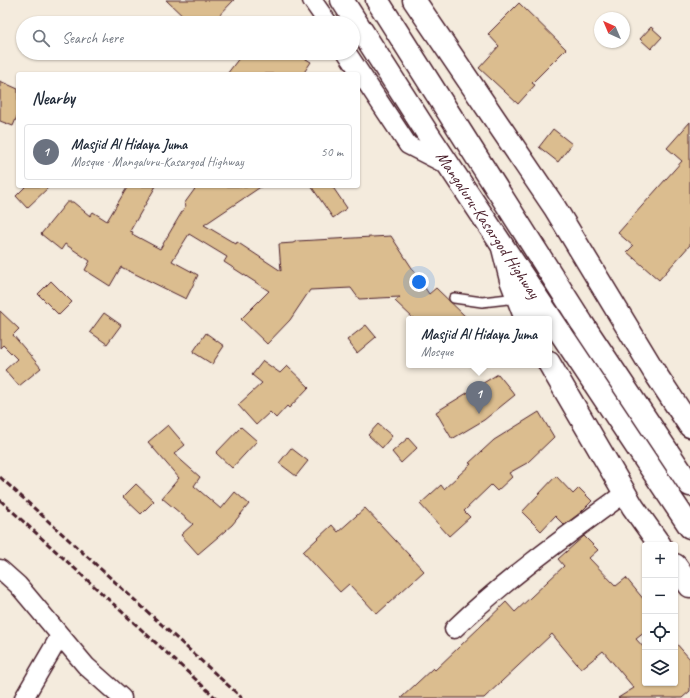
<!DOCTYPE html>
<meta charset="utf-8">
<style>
:root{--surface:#fff;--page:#f2f2f3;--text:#1f2937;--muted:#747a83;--line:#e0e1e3;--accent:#c8321e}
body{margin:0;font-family:Caveat,sans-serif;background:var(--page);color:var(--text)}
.controls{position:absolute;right:12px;bottom:12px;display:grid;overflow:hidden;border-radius:4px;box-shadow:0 1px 3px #0004}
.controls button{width:36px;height:36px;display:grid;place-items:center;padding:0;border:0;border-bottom:1px solid var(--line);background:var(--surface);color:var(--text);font:20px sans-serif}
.compass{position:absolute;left:594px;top:12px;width:36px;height:36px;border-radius:50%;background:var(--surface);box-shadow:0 1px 3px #0004;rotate:316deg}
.you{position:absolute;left:419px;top:282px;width:14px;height:14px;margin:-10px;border:3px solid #fff;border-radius:50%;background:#1a73e8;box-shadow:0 0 0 6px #1a73e833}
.badge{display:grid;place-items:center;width:26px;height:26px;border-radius:50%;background:var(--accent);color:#fff;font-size:13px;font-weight:700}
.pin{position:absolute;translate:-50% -33px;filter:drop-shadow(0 1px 2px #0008)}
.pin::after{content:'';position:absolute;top:21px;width:14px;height:12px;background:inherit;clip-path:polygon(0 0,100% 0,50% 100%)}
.popup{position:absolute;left:406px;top:316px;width:146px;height:52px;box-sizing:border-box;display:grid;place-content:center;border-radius:4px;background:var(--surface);filter:drop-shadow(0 1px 3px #0005);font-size:13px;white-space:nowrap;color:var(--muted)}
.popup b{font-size:15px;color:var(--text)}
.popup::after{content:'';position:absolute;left:50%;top:100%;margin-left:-8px;border:8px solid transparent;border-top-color:var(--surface)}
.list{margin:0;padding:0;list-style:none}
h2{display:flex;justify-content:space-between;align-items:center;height:52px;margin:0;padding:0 16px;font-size:17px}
h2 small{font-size:13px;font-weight:400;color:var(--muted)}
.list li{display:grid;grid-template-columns:26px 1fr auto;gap:12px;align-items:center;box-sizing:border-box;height:56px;margin:0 8px 8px;padding:0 8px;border:1px solid var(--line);border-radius:4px}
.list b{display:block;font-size:15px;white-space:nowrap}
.list p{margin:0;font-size:13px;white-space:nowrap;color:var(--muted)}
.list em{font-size:13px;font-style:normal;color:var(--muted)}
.icon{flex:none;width:22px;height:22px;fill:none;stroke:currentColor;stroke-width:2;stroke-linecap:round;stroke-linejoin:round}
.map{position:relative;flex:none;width:690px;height:698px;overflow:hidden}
.search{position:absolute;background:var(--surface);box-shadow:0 1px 3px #0004;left:16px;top:16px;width:344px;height:44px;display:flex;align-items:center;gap:10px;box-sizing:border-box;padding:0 14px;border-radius:22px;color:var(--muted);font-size:15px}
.panel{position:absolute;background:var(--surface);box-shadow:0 1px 3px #0004;left:16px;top:72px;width:344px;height:116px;border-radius:4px}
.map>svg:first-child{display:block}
</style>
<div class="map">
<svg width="690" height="698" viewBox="0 0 690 698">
<rect width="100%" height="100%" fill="#f4ebdd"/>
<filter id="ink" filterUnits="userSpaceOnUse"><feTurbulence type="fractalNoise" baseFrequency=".025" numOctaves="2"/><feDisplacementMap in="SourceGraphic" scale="8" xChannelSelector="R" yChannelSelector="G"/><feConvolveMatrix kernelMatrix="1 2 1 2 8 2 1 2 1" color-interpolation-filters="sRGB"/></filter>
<g filter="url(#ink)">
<g fill="#dbbd8f" stroke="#4a1f2b">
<path d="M166 0H234L212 23H190Z"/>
<path d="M519 3 566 49 532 83 535 85 518 104 479 68 499 46 488 34Z"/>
<path d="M651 27 662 37 651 49 640 39Z"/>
<path d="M243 53H296L311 62 303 74H227Z"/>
<path d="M0 81 18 89V114L13 126 0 121Z"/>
<path d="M690 122V245L659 280 627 252 633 246 618 233 682 161 667 148Z"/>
<path d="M553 129 572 144 558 162 539 147Z"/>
<path d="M26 186H50L27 208 16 196Z"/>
<path d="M128 186H156L130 231 133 232 132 234 160 249 186 205 184 204 197 186H262L204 225 236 244 237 242 281 271 279 244 293 243 297 241 391 236 429 294 436 288 468 319H414L395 301 400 297 359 299 351 288 310 290 290 320 267 344 241 319 269 291 224 262 227 257 189 234 172 261 198 275 186 299 121 267 110 286 85 270 90 261 65 244 61 250 41 234 67 202H73L90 216 93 212 107 221Z"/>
<path d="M311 186H332L347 208 333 218Z"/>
<path d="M51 281 72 302 59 315 38 294Z"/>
<path d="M0 311 19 329 13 335 41 368 19 386 5 370 17 359 3 345 0 348Z"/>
<path d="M104 313 121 325 107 344 90 332Z"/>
<path d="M366 325 376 337 357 353 347 340Z"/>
<path d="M206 333 224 346 212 364 193 352Z"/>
<path d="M263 361 280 373 287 366 309 387 289 408 287 406 276 418 270 412 256 425 238 405 262 383 252 375Z"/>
<path d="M498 374 515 395 484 420 452 439 436 412Z"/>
<path d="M539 412 554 437 527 463 509 473 512 477 497 491 491 485 464 511 470 517 449 536 420 504 441 485 444 489 471 464 469 463 494 440Z"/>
<path d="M378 424 392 436 382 448 368 435Z"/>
<path d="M168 425 185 445 174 454 200 477 194 486 221 509 235 492 249 504 232 525 198 554 181 535 193 524 162 498 179 478 148 442Z"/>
<path d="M241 427 257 441 232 468 216 453Z"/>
<path d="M408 438 417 448 401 463 392 452Z"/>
<path d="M291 448 308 461 296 476 279 463Z"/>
<path d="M556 476 573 494 579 488 592 501 580 513 564 525 555 516 541 531 522 512Z"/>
<path d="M136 484 154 501 141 514 123 497Z"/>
<path d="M365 508 424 571 377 614 349 584 340 592 303 552 332 525 338 532Z"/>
<path d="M584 536 598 550 589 558 616 586 626 578 645 601V632L636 639 645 649V683H675V642L690 659V691L682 698H618L634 688 603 651 581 669 552 634 484 698H401L433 668 435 670 506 602 515 612 564 566 558 559Z"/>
</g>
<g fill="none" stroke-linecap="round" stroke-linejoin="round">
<g stroke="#4a1f2b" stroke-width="12">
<path id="service" d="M454 298 482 302 518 298"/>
</g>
<g stroke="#4a1f2b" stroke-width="21">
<g id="minor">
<path d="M312 0 328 23"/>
<path d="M347 53 408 145 451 167"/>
<path d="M0 569 18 585 86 666 122 698"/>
<path d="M454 629C507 578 566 536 625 493"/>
<path d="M24 698 60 636"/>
</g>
</g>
<g stroke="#4a1f2b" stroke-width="25">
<g id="tertiary">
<path d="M414 0 555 208 655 373 690 426"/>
<path d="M503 248 511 280 526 319"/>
<path d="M549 363 633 507 660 545"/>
<path d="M675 565 690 586"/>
</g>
</g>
<g stroke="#4a1f2b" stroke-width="25">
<g id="trunk">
<path id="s1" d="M342 0 426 131 690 527"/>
<path d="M377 0 582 323 690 485"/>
</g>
</g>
<use href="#service" stroke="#fff" stroke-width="9"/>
<use href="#minor" stroke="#fff" stroke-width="18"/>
<use href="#tertiary" stroke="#fff" stroke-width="22"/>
<use href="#trunk" stroke="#fff" stroke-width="22"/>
<g stroke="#4a1f2b" stroke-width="3" stroke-dasharray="6 3" stroke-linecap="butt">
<path d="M0 477 242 698"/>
<path d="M0 500 216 698"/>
</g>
</g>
</g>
<g text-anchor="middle" stroke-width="3" stroke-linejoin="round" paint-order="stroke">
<g font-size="17" fill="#4a1f2b" stroke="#fff">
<text dy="6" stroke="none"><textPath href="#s1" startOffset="268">Mangaluru-Kasargod Highway</textPath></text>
</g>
</g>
</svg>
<div class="controls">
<button>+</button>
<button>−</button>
<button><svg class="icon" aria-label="locate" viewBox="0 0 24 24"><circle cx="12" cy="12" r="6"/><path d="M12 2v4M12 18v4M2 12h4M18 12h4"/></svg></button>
<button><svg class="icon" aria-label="layers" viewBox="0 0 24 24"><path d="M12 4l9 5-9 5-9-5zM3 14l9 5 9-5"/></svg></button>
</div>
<svg class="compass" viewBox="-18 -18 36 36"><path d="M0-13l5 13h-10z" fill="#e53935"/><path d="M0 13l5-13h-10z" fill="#747a83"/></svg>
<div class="you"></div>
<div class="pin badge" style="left:479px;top:414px;background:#6b7280">1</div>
<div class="popup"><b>Masjid Al Hidaya Juma</b>Mosque</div>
<div class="search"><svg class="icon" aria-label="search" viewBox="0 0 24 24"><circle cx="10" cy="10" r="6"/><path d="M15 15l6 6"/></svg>Search here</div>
<section class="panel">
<h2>Nearby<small></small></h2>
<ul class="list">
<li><span class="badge" style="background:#6b7280">1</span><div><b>Masjid Al Hidaya Juma</b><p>Mosque · Mangaluru-Kasargod Highway</p></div><em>50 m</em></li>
</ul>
</section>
</div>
